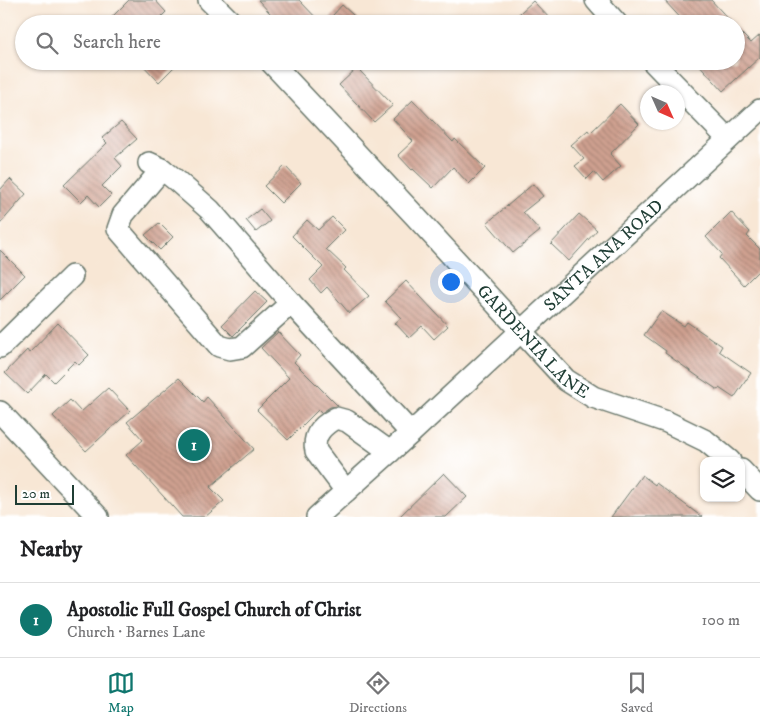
<!DOCTYPE html>
<meta charset="utf-8">
<style>
:root{--surface:#fff;--page:#f6f6f6;--text:#202124;--muted:#757577;--line:#e0e0e0;--accent:#0f766e}
body{margin:0;font-family:"IM FELL DW Pica",serif;background:var(--page);color:var(--text)}
.controls{position:absolute;right:15px;bottom:15px;display:grid;overflow:hidden;border-radius:10px;box-shadow:0 1px 4px #0004}
.controls button{width:45px;height:45px;display:grid;place-items:center;padding:0;border:0;border-bottom:1px solid var(--line);background:var(--surface);color:var(--text);font:25px sans-serif}
.compass{position:absolute;left:640px;top:85px;width:45px;height:45px;border-radius:50%;background:var(--surface);box-shadow:0 1px 4px #0004;rotate:135deg}
.scale{position:absolute;left:15px;bottom:12px;width:59px;box-sizing:border-box;padding-left:5px;border:2px solid #1f3d34;border-top:0;font-size:14px;line-height:18px;white-space:nowrap;color:#1f3d34;-webkit-text-stroke:4px #fff;paint-order:stroke}
.you{position:absolute;left:450px;top:281px;width:18px;height:18px;margin:-12px;border:4px solid #fff;border-radius:50%;background:#1a73e8;box-shadow:0 0 0 8px #1a73e833}
.badge{display:grid;place-items:center;width:32px;height:32px;border-radius:50%;background:var(--accent);color:#fff;font-size:16px;font-weight:700}
.pin{position:absolute;translate:-50% -50%;border:2px solid #fff;box-shadow:0 1px 5px #0006}
.list{margin:0;padding:0;list-style:none}
h2{display:flex;justify-content:space-between;align-items:center;height:65px;margin:0;padding:0 20px;font-size:21px}
h2 small{font-size:16px;font-weight:400;color:var(--muted)}
.list li{display:grid;grid-template-columns:32px 1fr auto;gap:15px;align-items:center;box-sizing:border-box;height:75px;padding:0 20px;border-top:1px solid var(--line)}
.list b{display:block;font-size:19px;white-space:nowrap}
.list p{margin:0;font-size:16px;white-space:nowrap;color:var(--muted)}
.list em{font-size:16px;font-style:normal;color:var(--muted)}
.icon{flex:none;width:28px;height:28px;fill:none;stroke:currentColor;stroke-width:2;stroke-linecap:round;stroke-linejoin:round}
.map{position:relative;flex:none;width:760px;height:517px;overflow:hidden}
.search{position:absolute;background:var(--surface);box-shadow:0 1px 4px #0004;left:15px;right:15px;top:15px;height:55px;display:flex;align-items:center;gap:12px;box-sizing:border-box;padding:0 18px;border-radius:28px;color:var(--muted);font-size:19px}
.sheet{height:140px;background:var(--surface)}
nav{display:flex;justify-content:space-around;align-items:center;box-sizing:border-box;height:70px;border-top:1px solid var(--line);background:var(--surface);font-size:14px;color:var(--muted)}
nav a{display:grid;justify-items:center;gap:2px}
nav .on{color:var(--accent)}
.map>svg:first-child{display:block}
</style>
<div class="map">
<svg width="760" height="517" viewBox="0 0 760 517">
<defs>
<pattern id="building-back-hatch" width="6" height="6" patternUnits="userSpaceOnUse" patternTransform="scale(1.25)"><rect width="6" height="6" fill="#cfa090"/><path d="M-1 5l2 2M0 0l6 6M5-1l2 2" fill="none" stroke="#a78476"/></pattern>
</defs>
<rect width="100%" height="100%" fill="#fff"/>
<filter id="ink" filterUnits="userSpaceOnUse"><feTurbulence type="fractalNoise" baseFrequency=".02" numOctaves="2"/><feDisplacementMap in="SourceGraphic" scale="10" xChannelSelector="R" yChannelSelector="G"/><feConvolveMatrix kernelMatrix="1 2 1 2 8 2 1 2 1" color-interpolation-filters="sRGB"/></filter>
<filter id="wash" filterUnits="userSpaceOnUse"><feTurbulence type="fractalNoise" baseFrequency=".0096" numOctaves="4" result="noise"/><feDisplacementMap in="SourceGraphic" scale="20" xChannelSelector="R" yChannelSelector="G"/><feGaussianBlur stdDeviation="1.12" result="paint"/><feColorMatrix in="noise" values="0 0 0 0 0 0 0 0 0 0 0 0 0 0 0 0 0 1.4 0 .05"/><feComposite in="paint" operator="in"/></filter>
<g filter="url(#wash)">
<rect width="100%" height="100%" fill="#f8e7d5"/>
<g id="blocks">
<g fill="url(#building-back-hatch)">
<path d="M129 0H155L166 12 154 24H105Z"/>
<path d="M258 0H299L322 24H280Z"/>
<path d="M664 0H711L733 24H686Z"/>
<path d="M533 1 555 24H508Z"/>
<path d="M342 5 363 24H325Z"/>
<path d="M736 28 751 43 760 35V57L723 91 696 61H736Z"/>
<path d="M139 61H180L159 82Z"/>
<path d="M357 68 393 105 374 122 339 85Z"/>
<path d="M413 100 453 142 455 139 485 168 469 184 453 167 433 188 413 169 412 170 398 155 413 141 393 119Z"/>
<path d="M620 104 639 124 610 154 621 166 603 182 594 172 587 179 575 166 584 159 571 145 588 130 590 133Z"/>
<path d="M121 122 137 139 115 158 122 166 102 186 111 195 99 207 88 195 81 202 64 185 107 143 102 138Z"/>
<path d="M285 166 301 183 281 203 264 186Z"/>
<path d="M10 179 26 194 0 224V190Z"/>
<path d="M533 184 543 196 523 212 540 231 513 253 487 223Z"/>
<path d="M260 209 270 221 256 232 246 220Z"/>
<path d="M731 212 750 232 747 236 760 249V269L744 285 719 258 722 254 706 237Z"/>
<path d="M579 214 597 230 569 261 551 244Z"/>
<path d="M332 217 345 230 326 249 346 268 344 270 369 296 349 313 327 287 321 293 310 280 323 267 292 236 307 220 318 230Z"/>
<path d="M159 223 173 237 160 250 145 235Z"/>
<path d="M0 250 25 275 0 300Z"/>
<path d="M406 281 448 326 434 339 422 326 409 338 395 323 401 318 385 301Z"/>
<path d="M255 291 267 302 233 336 222 325Z"/>
<path d="M661 311 684 326 687 322 722 346 719 351 751 373 734 398 719 388 718 390 700 378 665 353 666 351 644 335Z"/>
<path d="M58 323 89 355 79 365 75 361 54 382 46 374 27 394 5 373 27 350 29 353Z"/>
<path d="M278 332 300 355 294 362 338 406 330 407 321 413 318 410 288 440 257 410 289 378 261 348Z"/>
<path d="M179 378 203 402 207 397 254 449 210 487 224 501 205 517H182L126 455 143 440 127 422Z"/>
<path d="M108 388 130 411 86 451 53 416 70 400 81 412Z"/>
<path d="M444 473 467 497 446 517H399Z"/>
<path d="M642 475 655 485 656 483 702 517H611Z"/>
</g>
</g>
</g>
<g filter="url(#ink)">
<use href="#blocks" fill-opacity="0" stroke="#6b786c" stroke-width="1"/>
<g fill="none" stroke-linecap="round" stroke-linejoin="round">
<g stroke="#6b786c" stroke-width="24">
<g id="minor">
<path d="M209 0 233 24"/>
<path d="M596 0 617 24"/>
<path id="s1" d="M270 61 416 217 566 380 593 397 667 422 706 441 730 461"/>
<path d="M652 61 728 139"/>
<path d="M149 163 162 169 177 181 210 210 291 303 411 433"/>
<path d="M162 169 123 215 118 229 219 346 230 349 242 347 291 303"/>
<path d="M0 347 72 276"/>
<path d="M0 412 98 517"/>
<path d="M741 470 760 490"/>
<path d="M346 491 316 451C312 435 323 425 336 418L347 421 390 452"/>
<path id="s2" d="M317 517 411 433 760 110"/>
</g>
</g>
<use href="#minor" stroke="#fff" stroke-width="21"/>
</g>
</g>
<g text-anchor="middle" stroke-width="5" stroke-linejoin="round" paint-order="stroke">
<g font-size="18" fill="#1f3d34" stroke="#fff">
<text dy="6" stroke="none"><textPath href="#s2" startOffset="388">SANTA ANA ROAD</textPath></text>
<text dy="6" stroke="none"><textPath href="#s1" startOffset="385">GARDENIA LANE</textPath></text>
</g>
</g>
</svg>
<div class="controls">
<button><svg class="icon" aria-label="layers" viewBox="0 0 24 24"><path d="M12 4l9 5-9 5-9-5zM3 14l9 5 9-5"/></svg></button>
</div>
<svg class="compass" viewBox="-18 -18 36 36"><path d="M0-13l5 13h-10z" fill="#e53935"/><path d="M0 13l5-13h-10z" fill="#757577"/></svg>
<div class="scale">20 m</div>
<div class="you"></div>
<div class="pin badge" style="left:194px;top:445px">1</div>
<div class="search"><svg class="icon" aria-label="search" viewBox="0 0 24 24"><circle cx="10" cy="10" r="6"/><path d="M15 15l6 6"/></svg>Search here</div>
</div>
<section class="sheet">
<h2>Nearby<small></small></h2>
<ul class="list">
<li><span class="badge">1</span><div><b>Apostolic Full Gospel Church of Christ</b><p>Church · Barnes Lane</p></div><em>100 m</em></li>
</ul>
</section>
<nav>
<a class="on"><svg class="icon" aria-label="map" viewBox="0 0 24 24"><path d="M3 6l6-2 6 2 6-2v14l-6 2-6-2-6 2zM9 4v14M15 6v14"/></svg>Map</a>
<a><svg class="icon" aria-label="directions" viewBox="0 0 24 24"><path d="M12 3l9 9-9 9-9-9zM9 14v-3h6M13 9l2 2-2 2"/></svg>Directions</a>
<a><svg class="icon" aria-label="saved" viewBox="0 0 24 24"><path d="M7 4h10v16l-5-4-5 4z"/></svg>Saved</a>
</nav>
